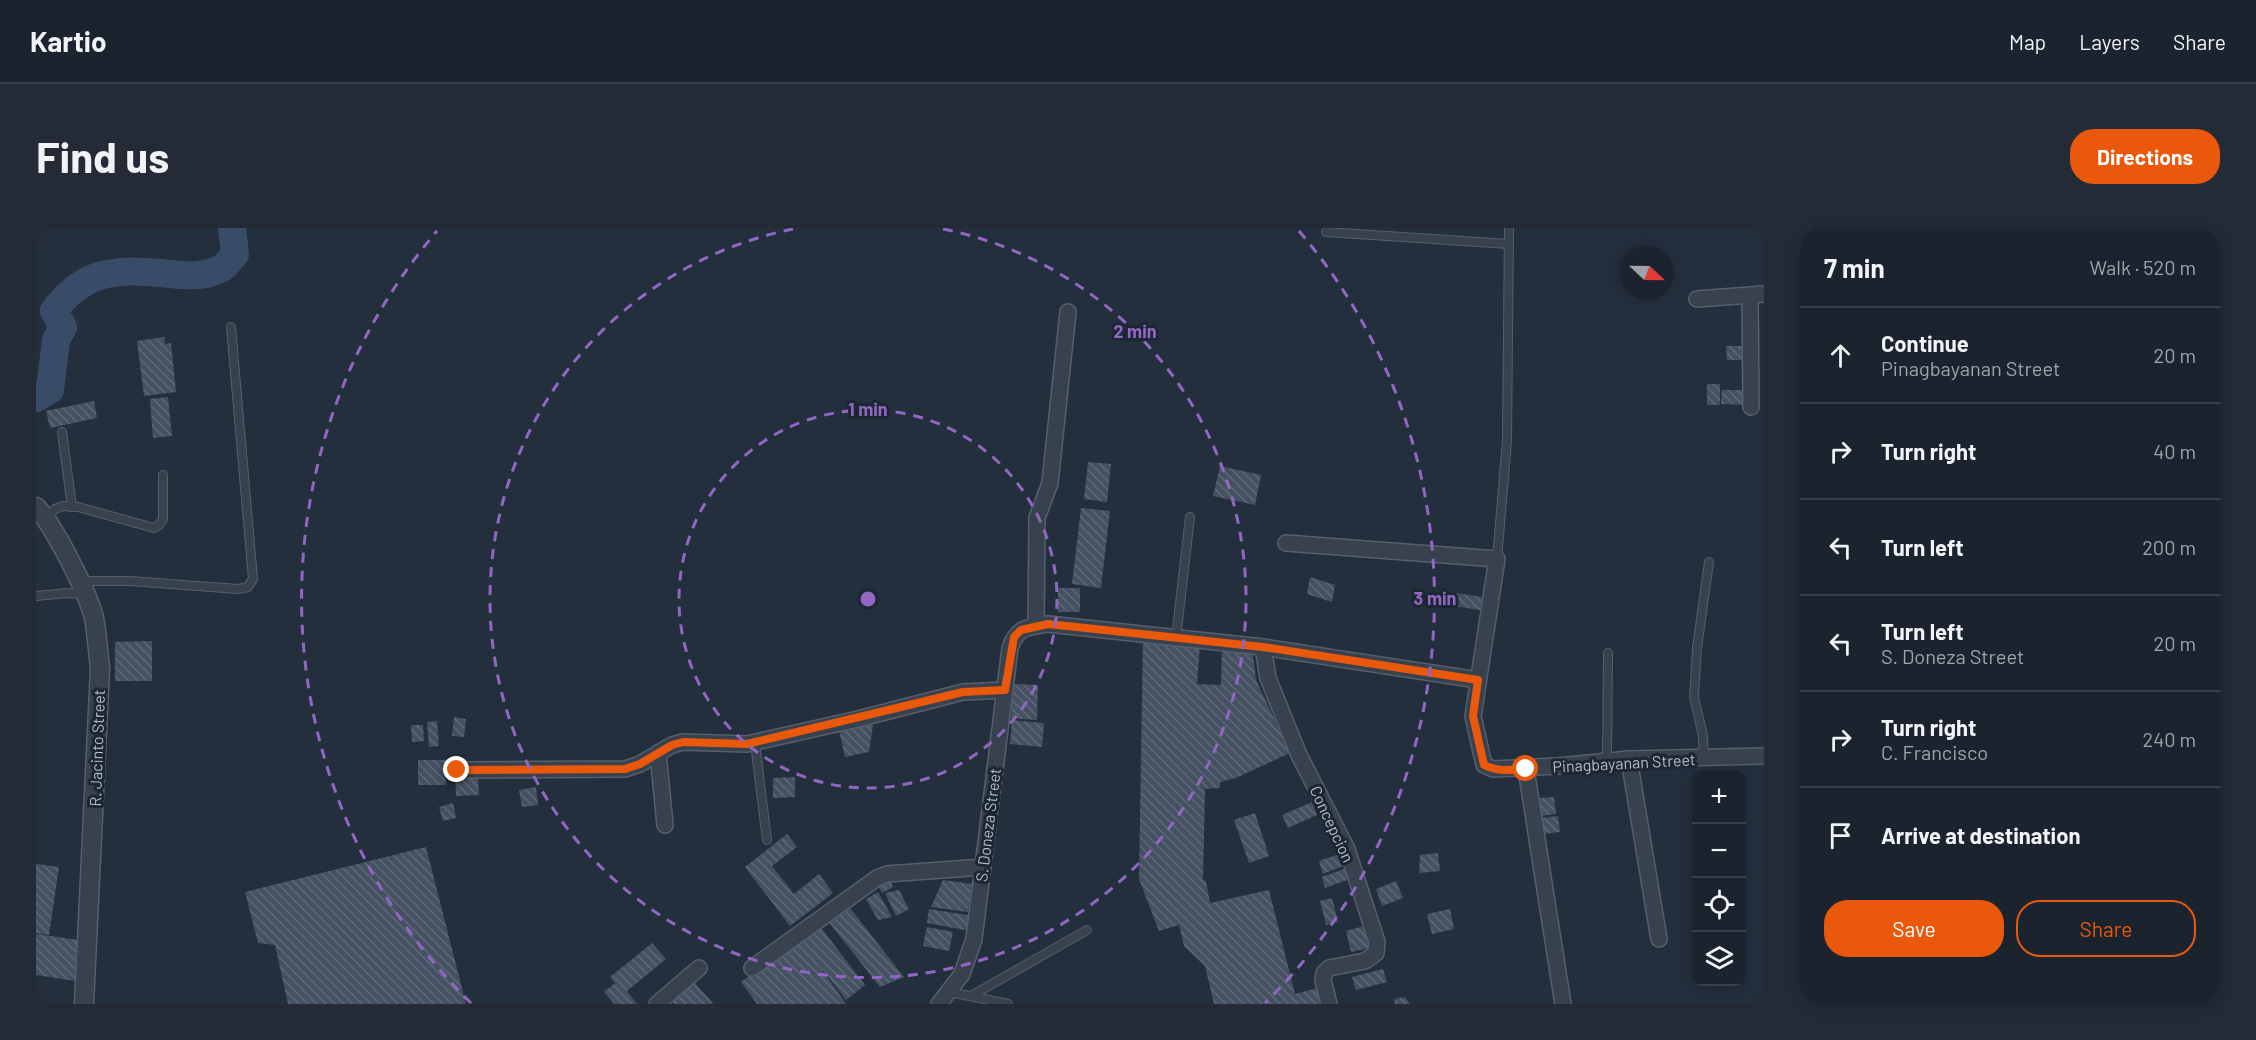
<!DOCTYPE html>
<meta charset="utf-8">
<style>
:root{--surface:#1b232e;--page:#242b36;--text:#f1f3f6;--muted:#a0a4aa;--line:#39404a;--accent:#ea580c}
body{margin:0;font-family:Barlow,sans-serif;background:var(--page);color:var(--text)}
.controls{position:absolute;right:18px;bottom:18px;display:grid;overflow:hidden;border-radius:12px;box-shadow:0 3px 15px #0003}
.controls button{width:54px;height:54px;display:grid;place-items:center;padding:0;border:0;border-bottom:2px solid var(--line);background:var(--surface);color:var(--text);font:30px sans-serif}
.compass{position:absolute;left:1584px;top:18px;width:54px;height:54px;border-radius:50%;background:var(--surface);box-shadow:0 3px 15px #0003;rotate:112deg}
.stop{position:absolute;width:18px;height:18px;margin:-14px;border:4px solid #ea580c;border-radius:50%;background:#fff}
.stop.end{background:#ea580c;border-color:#fff;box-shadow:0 2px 6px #0008}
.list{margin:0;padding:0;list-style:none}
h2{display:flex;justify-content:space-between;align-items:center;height:78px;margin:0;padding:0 24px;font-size:26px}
h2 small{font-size:20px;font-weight:400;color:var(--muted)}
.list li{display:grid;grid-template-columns:39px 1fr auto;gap:18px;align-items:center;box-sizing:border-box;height:96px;padding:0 24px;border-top:2px solid var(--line)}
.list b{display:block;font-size:22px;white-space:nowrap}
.list p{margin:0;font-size:20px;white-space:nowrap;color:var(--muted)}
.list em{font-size:20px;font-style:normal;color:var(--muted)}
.actions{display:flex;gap:12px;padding:18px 24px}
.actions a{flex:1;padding:14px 0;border:2px solid var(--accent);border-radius:24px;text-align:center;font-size:21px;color:var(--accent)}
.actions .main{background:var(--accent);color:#fff}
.icon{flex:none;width:33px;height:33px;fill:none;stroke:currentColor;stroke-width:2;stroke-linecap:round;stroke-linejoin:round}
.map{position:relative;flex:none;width:1728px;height:776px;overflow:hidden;border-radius:24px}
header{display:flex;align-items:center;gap:36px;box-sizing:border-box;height:84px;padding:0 30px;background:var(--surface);border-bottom:2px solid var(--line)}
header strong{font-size:28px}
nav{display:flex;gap:33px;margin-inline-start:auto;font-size:21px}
.intro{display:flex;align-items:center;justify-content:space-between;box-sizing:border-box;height:144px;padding:0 36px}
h1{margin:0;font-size:42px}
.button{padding:15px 27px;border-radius:24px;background:var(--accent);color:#fff;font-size:21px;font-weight:700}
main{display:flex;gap:36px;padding:0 36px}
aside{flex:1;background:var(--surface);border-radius:24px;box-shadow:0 3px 15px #0003}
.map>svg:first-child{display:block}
</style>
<header>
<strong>Kartio</strong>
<nav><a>Map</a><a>Layers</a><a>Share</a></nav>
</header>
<div class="intro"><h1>Find us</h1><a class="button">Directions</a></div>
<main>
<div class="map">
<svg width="1728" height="776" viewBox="0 0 1728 776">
<defs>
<pattern id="building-back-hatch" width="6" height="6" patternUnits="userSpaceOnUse" patternTransform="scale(1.5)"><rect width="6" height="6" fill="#455162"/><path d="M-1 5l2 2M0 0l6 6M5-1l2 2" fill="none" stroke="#5d6877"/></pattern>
</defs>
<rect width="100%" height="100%" fill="#242f3e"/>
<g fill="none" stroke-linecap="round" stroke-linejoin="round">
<path stroke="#394c67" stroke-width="28" d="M0 170 14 162 20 112 27 99 18 83C46 44 79 40 124 45 146 47 165 51 186 40 191 37 195 30 199 26L196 0"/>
</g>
<g fill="url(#building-back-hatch)">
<path d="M128 109 129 116 135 115 140 164 108 168 101 113Z"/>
<path d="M1690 118H1710V132H1691Z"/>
<rect x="1671" y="156" width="13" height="21"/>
<path d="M1686 162H1710V177L1685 176Z"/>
<path d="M132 169 136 208 117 210 114 171Z"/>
<path d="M58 173 61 190 14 200 10 183Z"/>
<path d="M1052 234 1075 236 1071 274 1048 271Z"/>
<path d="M1184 238 1225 247 1219 277 1177 268Z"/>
<path d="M1045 280 1074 283 1065 360 1036 356Z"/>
<path d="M1274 349 1299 357 1296 374 1271 366Z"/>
<rect x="1022" y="360" width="22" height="24"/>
<path d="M1413 364 1446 369 1444 382 1411 377Z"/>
<path d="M1107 408 1164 417 1161 456 1185 457 1186 417 1216 420 1220 452 1254 525 1200 550 1184 554V560L1169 561 1167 652 1170 653 1174 675 1233 662 1259 766 1281 760 1285 776H1178L1169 738 1148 718 1143 697 1123 703 1103 651Z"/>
<path d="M116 413V453H79V414Z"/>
<path d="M977 456 1002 457 1001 492 975 490Z"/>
<path d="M418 489 430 491 428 509 416 508Z"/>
<path d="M976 492 1008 495 1006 519 974 516Z"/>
<path d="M401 493 403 518 393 519 391 494Z"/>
<path d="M820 495 837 497 833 524 809 529 802 498Z"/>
<path d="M375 497H387L388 513 376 514Z"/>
<rect x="382" y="532" width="28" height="25"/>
<path d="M442 545 443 567 420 568 419 546Z"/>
<path d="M759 549V569L737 570V550Z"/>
<path d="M500 559 502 577 486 579 483 562Z"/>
<path d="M1518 569 1520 586 1504 588 1502 570Z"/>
<path d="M1276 574 1281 587 1252 600 1246 587Z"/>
<path d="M417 575 420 590 407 593 403 579Z"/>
<path d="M1219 585 1233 628 1213 635 1198 592Z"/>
<path d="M1522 588 1524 604 1507 606 1505 590Z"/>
<path d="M751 606 761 619 736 638 758 666 783 646 797 665 754 698 709 639Z"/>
<path d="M390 619 430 776H252L239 717 222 715 209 664Z"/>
<path d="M1402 625 1404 643 1383 645 1384 627Z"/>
<path d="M1303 626 1307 638 1287 646 1283 633Z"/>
<path d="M0 636 23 639 13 707 0 705Z"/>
<path d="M1311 640 1314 651 1289 660 1286 649Z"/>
<path d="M853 650 857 659 846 665 841 656Z"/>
<path d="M907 652 936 656 932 684 895 679Z"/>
<path d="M1360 653 1367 670 1346 678 1340 661Z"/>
<path d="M863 662 873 681 860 688 849 665Z"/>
<path d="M842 664 856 689 842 692 830 671Z"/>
<path d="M1296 670 1302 694 1290 697 1284 673Z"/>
<path d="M811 676 868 749 844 759 791 692Z"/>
<path d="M893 681 937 688 934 703 891 695Z"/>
<path d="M1414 681 1418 701 1396 706 1391 686Z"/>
<path d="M783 697 829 757 810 772 780 733 810 776H721L705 754Z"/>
<path d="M1328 698 1333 720 1315 724 1310 703Z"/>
<path d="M891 699 917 704 913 723 887 718Z"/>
<path d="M0 706 42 712 39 753 0 747Z"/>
<path d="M616 715 630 731 591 763 601 776H578L568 764 579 755 574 749Z"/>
<path d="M1347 741 1351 754 1320 762 1316 749Z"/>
<path d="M654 750 677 775 675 776H638L632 770Z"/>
<path d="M1369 769 1374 776H1359L1358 771Z"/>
</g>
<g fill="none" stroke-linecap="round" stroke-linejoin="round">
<g stroke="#565f6c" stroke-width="10">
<g id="service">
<path d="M1290 4 1473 16"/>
<path d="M26 204 36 279"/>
<path d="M10 291 19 281 27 278 42 279 118 300 123 297 127 291V247"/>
<path d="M1461 331 1471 213 1473 0"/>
<path d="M45 353H94L202 361 212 359 217 351 195 99"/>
<path d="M0 368 31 365 48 366"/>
<path d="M1140 410 1154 289"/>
<path d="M719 515 731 612"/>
<path d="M1668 530 1667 508 1658 469 1661 420 1673 334"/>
<path d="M1571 533 1572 425"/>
<path d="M914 764 972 776"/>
<path d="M935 768 1051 702"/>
<path d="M0 775 4 776"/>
</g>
</g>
<g stroke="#565f6c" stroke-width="18">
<g id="minor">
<path d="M1714 67 1715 179"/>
<path d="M1661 71 1728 66"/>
<path d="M1250 315 1461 331 1437 488 1448 537 1457 541 1522 538 1593 531 1728 528"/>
<path d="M1000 398 1001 290 1014 255 1032 84"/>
<path d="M1227 419 1232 450 1263 527 1311 621 1341 714 1340 725 1329 733 1293 740 1288 745 1287 752 1293 776"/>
<path d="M622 525 629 597"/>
<path d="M1593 531 1623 711"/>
<path d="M1490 541 1527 776"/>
<path d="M421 542 589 541 604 536 636 517 647 514 711 516 822 491 927 464 969 462"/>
<path d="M716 740 841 650 851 646 947 639"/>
<path d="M621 776 663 740"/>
<path d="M903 776 926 746 938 711 974 420C981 399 992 399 1012 396L1227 419 1442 452"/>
</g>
</g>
<g stroke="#565f6c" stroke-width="21">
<path id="tertiary" d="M0 279C18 297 52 365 58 390 61 406 62 424 64 440L48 776"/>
</g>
<use href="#service" stroke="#38414e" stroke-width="8"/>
<use href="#minor" stroke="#38414e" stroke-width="15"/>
<use href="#tertiary" stroke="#38414e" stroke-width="18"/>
</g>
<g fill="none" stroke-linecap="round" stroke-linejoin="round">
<path stroke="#ea580c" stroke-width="8" d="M421 542 589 541 604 536 636 517 647 514 711 516 927 464 969 462 978 409 985 402 1012 396 1227 419 1442 452 1437 488 1448 537C1462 544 1475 542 1490 541"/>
</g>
<g fill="none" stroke="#9266c3" stroke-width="3" stroke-dasharray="10 8">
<circle cx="832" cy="371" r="189"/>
<path d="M907 1A378 378 0 1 1 757 1"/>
<path d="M435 775A567 567 0 0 1 401 3M1263 3A567 567 0 0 1 1229 775"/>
</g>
<g text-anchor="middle" stroke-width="6" stroke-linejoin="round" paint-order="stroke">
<g font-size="16" fill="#b4bcc9" stroke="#1d2633">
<text transform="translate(61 520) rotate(-88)" y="6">R. Jacinto Street</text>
<text transform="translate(1588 535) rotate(-3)" y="6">Pinagbayanan Street</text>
<text transform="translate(1296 596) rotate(65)" y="6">Concepcion</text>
<text transform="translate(952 597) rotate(-83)" y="6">S. Doneza Street</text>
</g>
</g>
<circle cx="832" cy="371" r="9" fill="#9266c3" stroke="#1d2633" stroke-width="3"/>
<g font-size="18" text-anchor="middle" font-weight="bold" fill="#9266c3" stroke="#1d2633" stroke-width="6" stroke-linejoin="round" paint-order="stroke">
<text x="1099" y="110">2 min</text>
<text x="832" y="188">1 min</text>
<text x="1399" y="377">3 min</text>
</g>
</svg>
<div class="controls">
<button>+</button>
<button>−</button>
<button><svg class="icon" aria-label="locate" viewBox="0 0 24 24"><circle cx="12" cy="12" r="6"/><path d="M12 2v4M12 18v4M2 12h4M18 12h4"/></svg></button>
<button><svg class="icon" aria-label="layers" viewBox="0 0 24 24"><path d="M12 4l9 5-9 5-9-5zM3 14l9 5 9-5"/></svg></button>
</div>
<svg class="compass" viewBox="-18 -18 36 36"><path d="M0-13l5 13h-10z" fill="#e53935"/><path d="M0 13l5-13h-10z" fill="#a0a4aa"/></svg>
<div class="stop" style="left:1490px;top:541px"></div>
<div class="stop end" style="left:421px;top:542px"></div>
</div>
<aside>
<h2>7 min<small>Walk · 520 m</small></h2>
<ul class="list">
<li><svg class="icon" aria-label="ahead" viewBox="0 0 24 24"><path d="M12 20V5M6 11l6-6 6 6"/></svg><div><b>Continue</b><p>Pinagbayanan Street</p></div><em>20 m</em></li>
<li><svg class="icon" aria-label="right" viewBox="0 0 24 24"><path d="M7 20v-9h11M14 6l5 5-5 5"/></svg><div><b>Turn right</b></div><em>40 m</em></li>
<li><svg class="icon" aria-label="left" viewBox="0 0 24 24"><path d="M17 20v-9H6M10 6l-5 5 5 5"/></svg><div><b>Turn left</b></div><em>200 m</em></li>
<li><svg class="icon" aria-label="left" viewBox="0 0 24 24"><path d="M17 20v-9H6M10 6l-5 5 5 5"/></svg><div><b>Turn left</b><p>S. Doneza Street</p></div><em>20 m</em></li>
<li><svg class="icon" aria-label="right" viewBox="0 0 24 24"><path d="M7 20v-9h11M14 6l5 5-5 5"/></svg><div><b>Turn right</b><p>C. Francisco</p></div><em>240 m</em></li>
<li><svg class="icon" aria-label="arrive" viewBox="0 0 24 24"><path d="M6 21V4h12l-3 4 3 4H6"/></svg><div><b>Arrive at destination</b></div></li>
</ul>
<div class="actions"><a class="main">Save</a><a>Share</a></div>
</aside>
</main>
